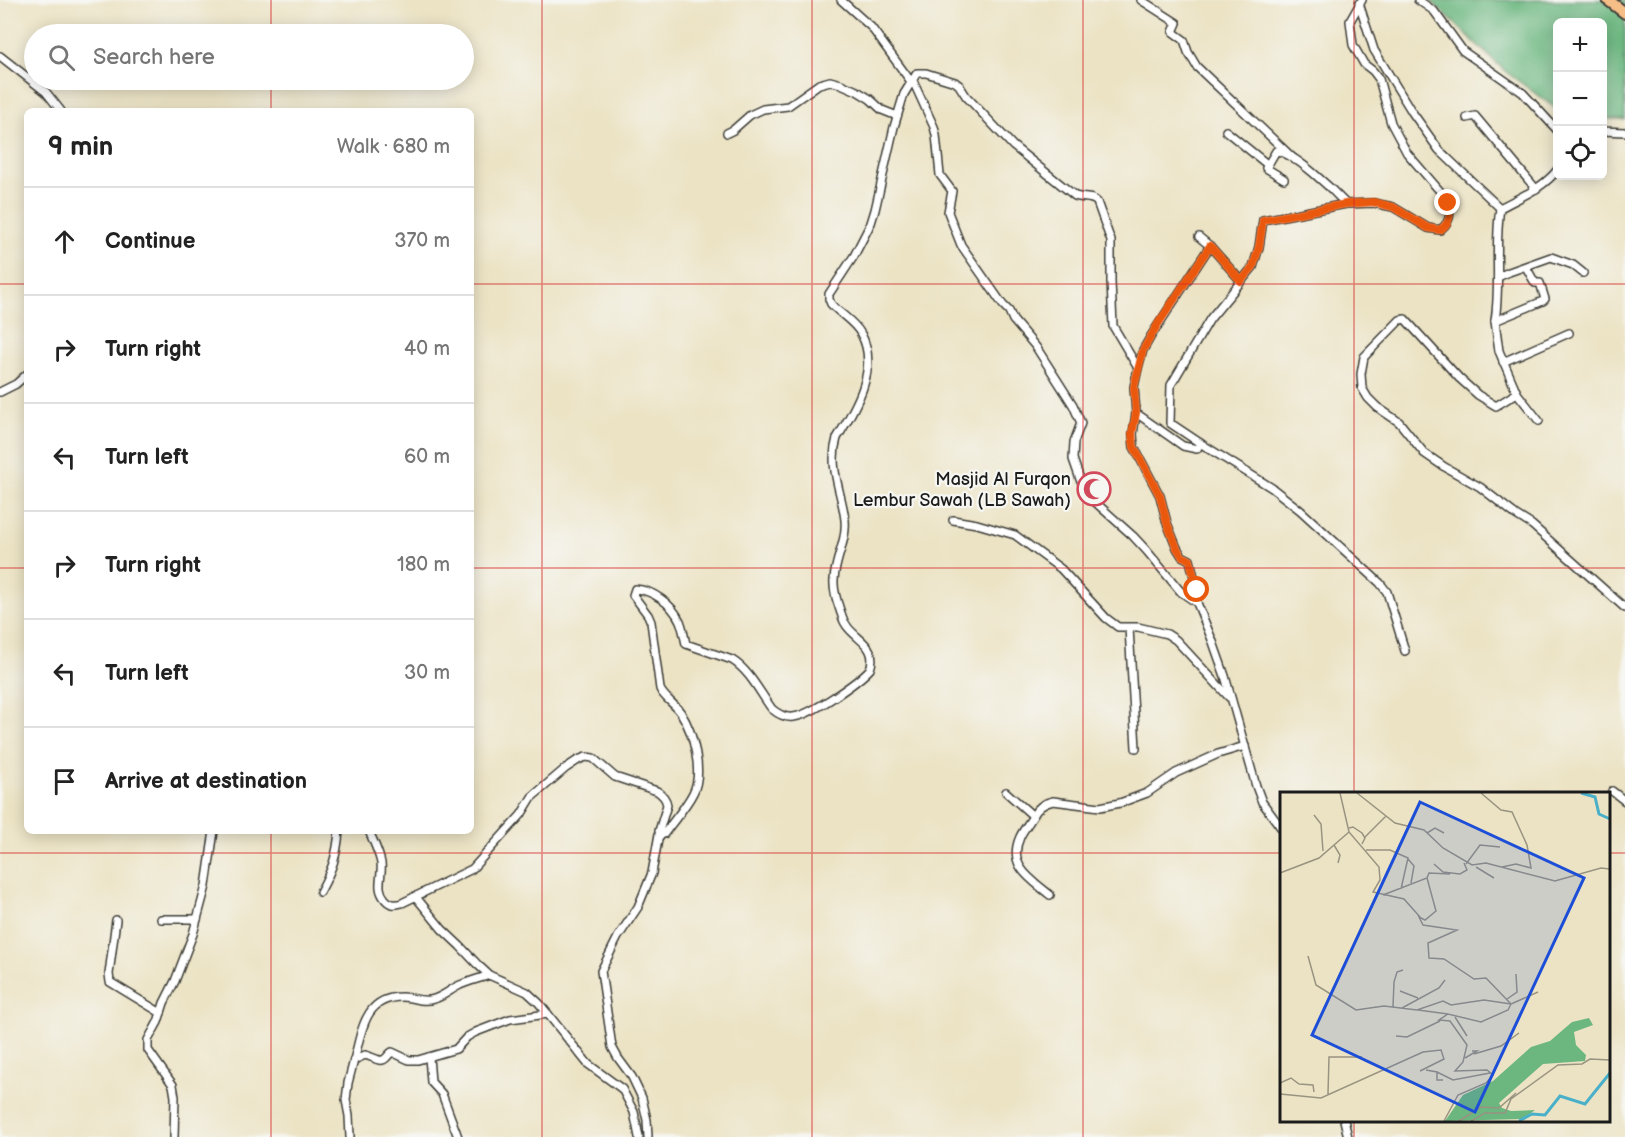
<!DOCTYPE html>
<meta charset="utf-8">
<style>
:root{--surface:#fff;--page:#f6f6f6;--text:#222;--muted:#767676;--line:#e0e0e0}
body{margin:0;font-family:"Balsamiq Sans",sans-serif;background:var(--page);color:var(--text)}
.controls{position:absolute;right:18px;top:18px;display:grid;overflow:hidden;border-radius:9px;box-shadow:0 3px 15px #0003}
.controls button{width:54px;height:54px;display:grid;place-items:center;padding:0;border:0;border-bottom:2px solid var(--line);background:var(--surface);color:var(--text);font:30px sans-serif}
.stop{position:absolute;width:18px;height:18px;margin:-14px;border:4px solid #ea580c;border-radius:50%;background:#fff}
.stop.end{background:#ea580c;border-color:#fff;box-shadow:0 2px 6px #0008}
.list{margin:0;padding:0;list-style:none}
h2{display:flex;justify-content:space-between;align-items:center;height:78px;margin:0;padding:0 24px;font-size:26px}
h2 small{font-size:20px;font-weight:400;color:var(--muted)}
.list li{display:grid;grid-template-columns:39px 1fr auto;gap:18px;align-items:center;box-sizing:border-box;height:108px;padding:0 24px;border-top:2px solid var(--line)}
.list b{display:block;font-size:22px;white-space:nowrap}
.list em{font-size:20px;font-style:normal;color:var(--muted)}
.icon{flex:none;width:33px;height:33px;fill:none;stroke:currentColor;stroke-width:2;stroke-linecap:round;stroke-linejoin:round}
.map{position:relative;flex:none;width:1625px;height:1137px;overflow:hidden}
.search{position:absolute;background:var(--surface);box-shadow:0 3px 15px #0003;left:24px;top:24px;width:450px;height:66px;display:flex;align-items:center;gap:15px;box-sizing:border-box;padding:0 21px;border-radius:33px;color:var(--muted);font-size:22px}
.panel{position:absolute;background:var(--surface);box-shadow:0 3px 15px #0003;left:24px;top:108px;width:450px;height:726px;border-radius:9px}
.map>svg:first-child{display:block}
</style>
<div class="map">
<svg width="1625" height="1137" viewBox="0 0 1625 1137">
<rect width="100%" height="100%" fill="#f6f6f2"/>
<filter id="ink" filterUnits="userSpaceOnUse"><feTurbulence type="fractalNoise" baseFrequency=".0167" numOctaves="2"/><feDisplacementMap in="SourceGraphic" scale="12" xChannelSelector="R" yChannelSelector="G"/><feConvolveMatrix kernelMatrix="1 2 1 2 8 2 1 2 1" color-interpolation-filters="sRGB"/></filter>
<filter id="wash" filterUnits="userSpaceOnUse"><feTurbulence type="fractalNoise" baseFrequency=".008" numOctaves="4" result="noise"/><feDisplacementMap in="SourceGraphic" scale="24" xChannelSelector="R" yChannelSelector="G"/><feGaussianBlur stdDeviation="1.35" result="paint"/><feColorMatrix in="noise" values="0 0 0 0 0 0 0 0 0 0 0 0 0 0 0 0 0 1.4 0 .05"/><feComposite in="paint" operator="in"/></filter>
<g filter="url(#wash)">
<rect width="100%" height="100%" fill="#ece3c4"/>
<path fill="#6cb780" stroke="#446a4e" stroke-width="1.5" d="M1430 0H1625V120L1621 119H1603L1602 22H1558L1557 109 1506 72Z"/>
</g>
<g filter="url(#ink)">
<g fill="none" stroke-linecap="round" stroke-linejoin="round">
<g stroke="#3b3a35" stroke-width="10">
<g id="street">
<path d="M841 0 871 27 912 83"/>
<path d="M1141 0 1177 23 1173 32 1184 40 1188 52 1197 67 1295 160"/>
<path d="M1418 0 1434 11 1463 51 1523 93 1558 131"/>
<path d="M1359 3 1374 50 1412 112 1439 150 1500 208"/>
<path d="M0 56 46 92 61 111"/>
<path d="M913 81 934 127 936 135 940 175 952 191 948 212 961 245 1003 305 1009 311 1013 320 1036 347 1073 405 1081 423 1074 442 1073 459 1080 479 1086 489 1095 502 1133 536 1146 550 1181 592 1197 603 1213 642 1225 676 1256 786 1262 802 1282 829"/>
<path d="M1467 118 1475 116 1536 189"/>
<path d="M1226 131 1268 165"/>
<path d="M1602 131 1625 132"/>
<path d="M727 133 733 130 750 115 763 109 788 106 819 84 830 81 841 84 857 91 870 99 882 110 897 116"/>
<path d="M1284 179 1266 168 1276 151C1294 152 1333 190 1346 204"/>
<path d="M1500 208C1520 197 1544 188 1558 169"/>
<path d="M1199 237 1210 246 1241 281"/>
<path d="M1498 277 1509 272 1551 257 1573 265 1583 273"/>
<path d="M1495 321C1501 283 1494 246 1500 208"/>
<path d="M1503 362 1569 333"/>
<path d="M1138 368 1143 350 1151 336 1210 246"/>
<path d="M0 392 16 384 27 374"/>
<path d="M1517 393 1499 351 1495 321 1543 301 1545 299 1540 283H1535L1526 267"/>
<path d="M1136 413 1133 434 1134 447 1160 496 1167 523 1177 548 1182 556 1190 560 1197 590V603"/>
<path d="M1539 421 1517 393 1496 406 1478 395 1459 378 1405 319 1400 320 1364 357 1361 374 1362 388 1368 398 1377 407 1399 422 1424 453 1443 466 1480 487 1516 515 1532 525 1625 608"/>
<path d="M1200 443 1272 488 1300 510 1380 583 1387 592 1405 651"/>
<path d="M953 520 977 524 1015 535 1061 569 1106 618 1118 627H1138L1167 634 1176 640 1229 697"/>
<path d="M1129 628 1136 748"/>
<path d="M1612 791 1625 801"/>
<path d="M1006 792 1033 816C1037 808 1043 803 1053 801L1100 807 1120 803 1147 793 1176 773 1218 754 1245 746"/>
<path d="M1033 816C1029 823 1023 830 1020 837 1007 866 1031 879 1050 895"/>
<path d="M369 831C373 841 379 852 381 863 383 876 375 887 385 899 390 905 395 905 402 903L472 869 521 815 532 797 566 768 578 760 586 757 593 758 615 777 657 791C662 794 666 798 667 805L659 831 661 835 664 834C673 821 686 807 693 793 704 772 693 732 681 713 675 704 664 698 660 689L651 622 648 615 633 595 635 589C653 590 672 604 680 621 683 628 684 636 686 644L732 660C750 671 760 693 772 709 778 714 785 718 793 717 810 716 858 682 870 669 880 642 848 639 842 616 838 604 833 592 834 580 835 559 847 541 845 520 842 492 828 468 837 438 855 409 880 368 861 334 855 322 840 314 831 304L829 299V294L854 256 871 223 875 210 894 127 904 94 917 73H926L955 82 959 85 966 96 1013 146 1075 196C1083 199 1092 196 1097 202L1111 241V282L1113 326 1138 368 1134 387 1136 413 1183 446 1197 449 1200 443 1170 423 1171 385 1210 319 1253 267 1259 247 1263 220 1346 204 1373 203 1393 207 1428 228 1440 230C1452 221 1452 210 1445 197L1407 153 1391 123 1379 79 1373 71 1364 64 1353 45 1350 21 1362 0"/>
<path d="M320 892C332 870 337 856 339 831"/>
<path d="M415 896 442 929 460 946 477 964 489 975 527 992 539 1003 588 1064 622 1089 634 1112 639 1137"/>
<path d="M161 919H197"/>
<path d="M116 920 109 974 110 982 161 1013"/>
<path d="M429 1057 431 1082 442 1094 458 1137"/>
<path d="M354 1060C362 1031 364 997 402 997 414 997 421 1003 434 999 444 996 450 990 458 986 468 981 479 979 489 975"/>
<path d="M1344 1120 1348 1137"/>
<path d="M174 1137 175 1097 173 1085 148 1050V1040L158 1022 164 1003 175 981 193 934 206 886 214 831"/>
<path d="M350 1137 349 1116 346 1100 348 1083 354 1060 365 1055C372 1056 380 1064 386 1058 388 1056 389 1054 392 1052L409 1060H418L456 1049 467 1037 476 1032 510 1019 548 1014"/>
<path d="M648 1137 647 1120 642 1098 632 1077 618 1058 612 1047 601 971 618 937 638 907 652 873 659 834"/>
</g>
</g>
<g stroke="#3b3a35" stroke-width="14">
<path id="primary" d="M1608 0 1625 13"/>
</g>
<use href="#street" stroke="#fff" stroke-width="7"/>
<use href="#primary" stroke="#f6be87" stroke-width="10"/>
</g>
</g>
<g fill="none" stroke-linecap="round" stroke-linejoin="round" filter="url(#ink)">
<path stroke="#ea580c" stroke-width="8" d="M1197 590 1190 560 1182 556 1177 548 1167 523 1160 496 1134 447 1132 434 1136 413 1134 387 1143 350 1158 324 1210 246 1241 281 1253 267 1259 247 1263 220 1346 204 1373 202 1393 207 1428 228 1440 230C1451 222 1451 215 1448 203"/>
</g>
<path fill="none" stroke="#d62828" stroke-width="1.5" stroke-opacity="0.55" d="M271 0V34M542 0V1137M812 0V1137M1083 0V1137M1354 0V794M271 80V111M0 284H27M471 284H1625M0 568H27M471 568H1625M271 831V1137M0 853H1282M1608 853H1625M1354 1120V1137"/>
<defs>
<g id="mosque-ring" transform="scale(1.725)"><circle r="9.5" fill="#f6f6f2" stroke="#d1495b" stroke-width="1.5"/><path d="M3.5-4.9A6 6 0 1 0 3.5 4.9A5 5 0 1 1 3.5-4.9Z" fill="#d1495b"/></g>
</defs>
<g fill-rule="evenodd">
<use href="#mosque-ring" x="1094" y="489"/>
</g>
<g text-anchor="middle" stroke-width="4.5" stroke-linejoin="round" paint-order="stroke">
<g font-size="18" fill="#1c1c1c" stroke="#f6f6f2" text-anchor="end">
<text x="1071" y="485">Masjid Al Furqon<tspan x="1071" dy="21">Lembur Sawah (LB Sawah)</tspan></text>
</g>
</g>
<g transform="translate(1280 792)">
<rect width="330" height="330" fill="#ece3c4"/>
<path d="M309 226 313 233 294 240 296 253 306 263 305 269 263 272 219 311 222 316 231 319 255 318 243 327 165 329 183 303 213 289 251 255 270 249 292 230Z" fill="#6cb780"/>
<path fill="none" stroke="#4ab0c9" stroke-width="3" d="M301 1 315 5 319 22 330 27M239 329 252 322 265 323 280 304 305 312 330 281"/>
<path fill="none" stroke="#999381" stroke-width="1.5" d="M60 1 69 40 99 75 100 88 93 100 124 107 140 125M77 1 115 31 144 38 163 56 192 73 206 71 275 89 321 76 330 77M201 1 221 18 232 20 247 53 251 76 236 72 222 75M34 23 41 32 43 59M69 36 73 35 82 41 85 46 82 52M147 41 155 36 164 41M85 45 106 24M54 53 60 63 58 71M86 58H110L128 66 121 97M128 67 134 74 131 91M154 72 163 80 180 82 187 78 184 71M186 72 200 53 220 55M196 75 214 86M0 81 39 66 69 40M147 86 156 119 145 128 139 125 143 133 177 138 148 151 149 166 164 167 194 187 206 186 231 212M103 103 147 86 149 81 170 82M28 164 36 193 76 218 104 214 137 218 163 209 171 213 204 208 231 212M120 199 138 206M227 207 237 200 236 182M231 212 258 200M113 215 114 190 117 180 123 178M122 216 159 196 165 188M138 218 168 222M175 225 187 244M116 244 127 245 160 229M194 262 221 254 239 241M185 266 197 259H192M146 278 157 280V288H163M157 280 173 288 210 281M0 291 11 286 19 292 33 293 34 300M0 302 41 306 143 260 161 258 164 267 140 279M48 302 49 265H82M164 329 178 303 206 291 213 283 207 278 175 279 183 270 187 253 170 229 159 228 168 222 201 230 228 218 231 212M179 329 201 315 219 316 236 301M191 329 205 321H225L231 307 278 273 302 272 310 267 330 268"/>
<path fill="#1d4ed8" fill-opacity="0.15" stroke="#1d4ed8" stroke-width="3" d="M140 10 304 86 195 320 32 243Z"/>
<rect width="330" height="330" fill="none" stroke="#1c1c1c" stroke-width="3"/>
</g>
</svg>
<div class="controls">
<button>+</button>
<button>−</button>
<button><svg class="icon" aria-label="locate" viewBox="0 0 24 24"><circle cx="12" cy="12" r="6"/><path d="M12 2v4M12 18v4M2 12h4M18 12h4"/></svg></button>
</div>
<div class="stop" style="left:1197px;top:590px"></div>
<div class="stop end" style="left:1448px;top:203px"></div>
<div class="search"><svg class="icon" aria-label="search" viewBox="0 0 24 24"><circle cx="10" cy="10" r="6"/><path d="M15 15l6 6"/></svg>Search here</div>
<section class="panel">
<h2>9 min<small>Walk · 680 m</small></h2>
<ul class="list">
<li><svg class="icon" aria-label="ahead" viewBox="0 0 24 24"><path d="M12 20V5M6 11l6-6 6 6"/></svg><div><b>Continue</b></div><em>370 m</em></li>
<li><svg class="icon" aria-label="right" viewBox="0 0 24 24"><path d="M7 20v-9h11M14 6l5 5-5 5"/></svg><div><b>Turn right</b></div><em>40 m</em></li>
<li><svg class="icon" aria-label="left" viewBox="0 0 24 24"><path d="M17 20v-9H6M10 6l-5 5 5 5"/></svg><div><b>Turn left</b></div><em>60 m</em></li>
<li><svg class="icon" aria-label="right" viewBox="0 0 24 24"><path d="M7 20v-9h11M14 6l5 5-5 5"/></svg><div><b>Turn right</b></div><em>180 m</em></li>
<li><svg class="icon" aria-label="left" viewBox="0 0 24 24"><path d="M17 20v-9H6M10 6l-5 5 5 5"/></svg><div><b>Turn left</b></div><em>30 m</em></li>
<li><svg class="icon" aria-label="arrive" viewBox="0 0 24 24"><path d="M6 21V4h12l-3 4 3 4H6"/></svg><div><b>Arrive at destination</b></div></li>
</ul>
</section>
</div>
